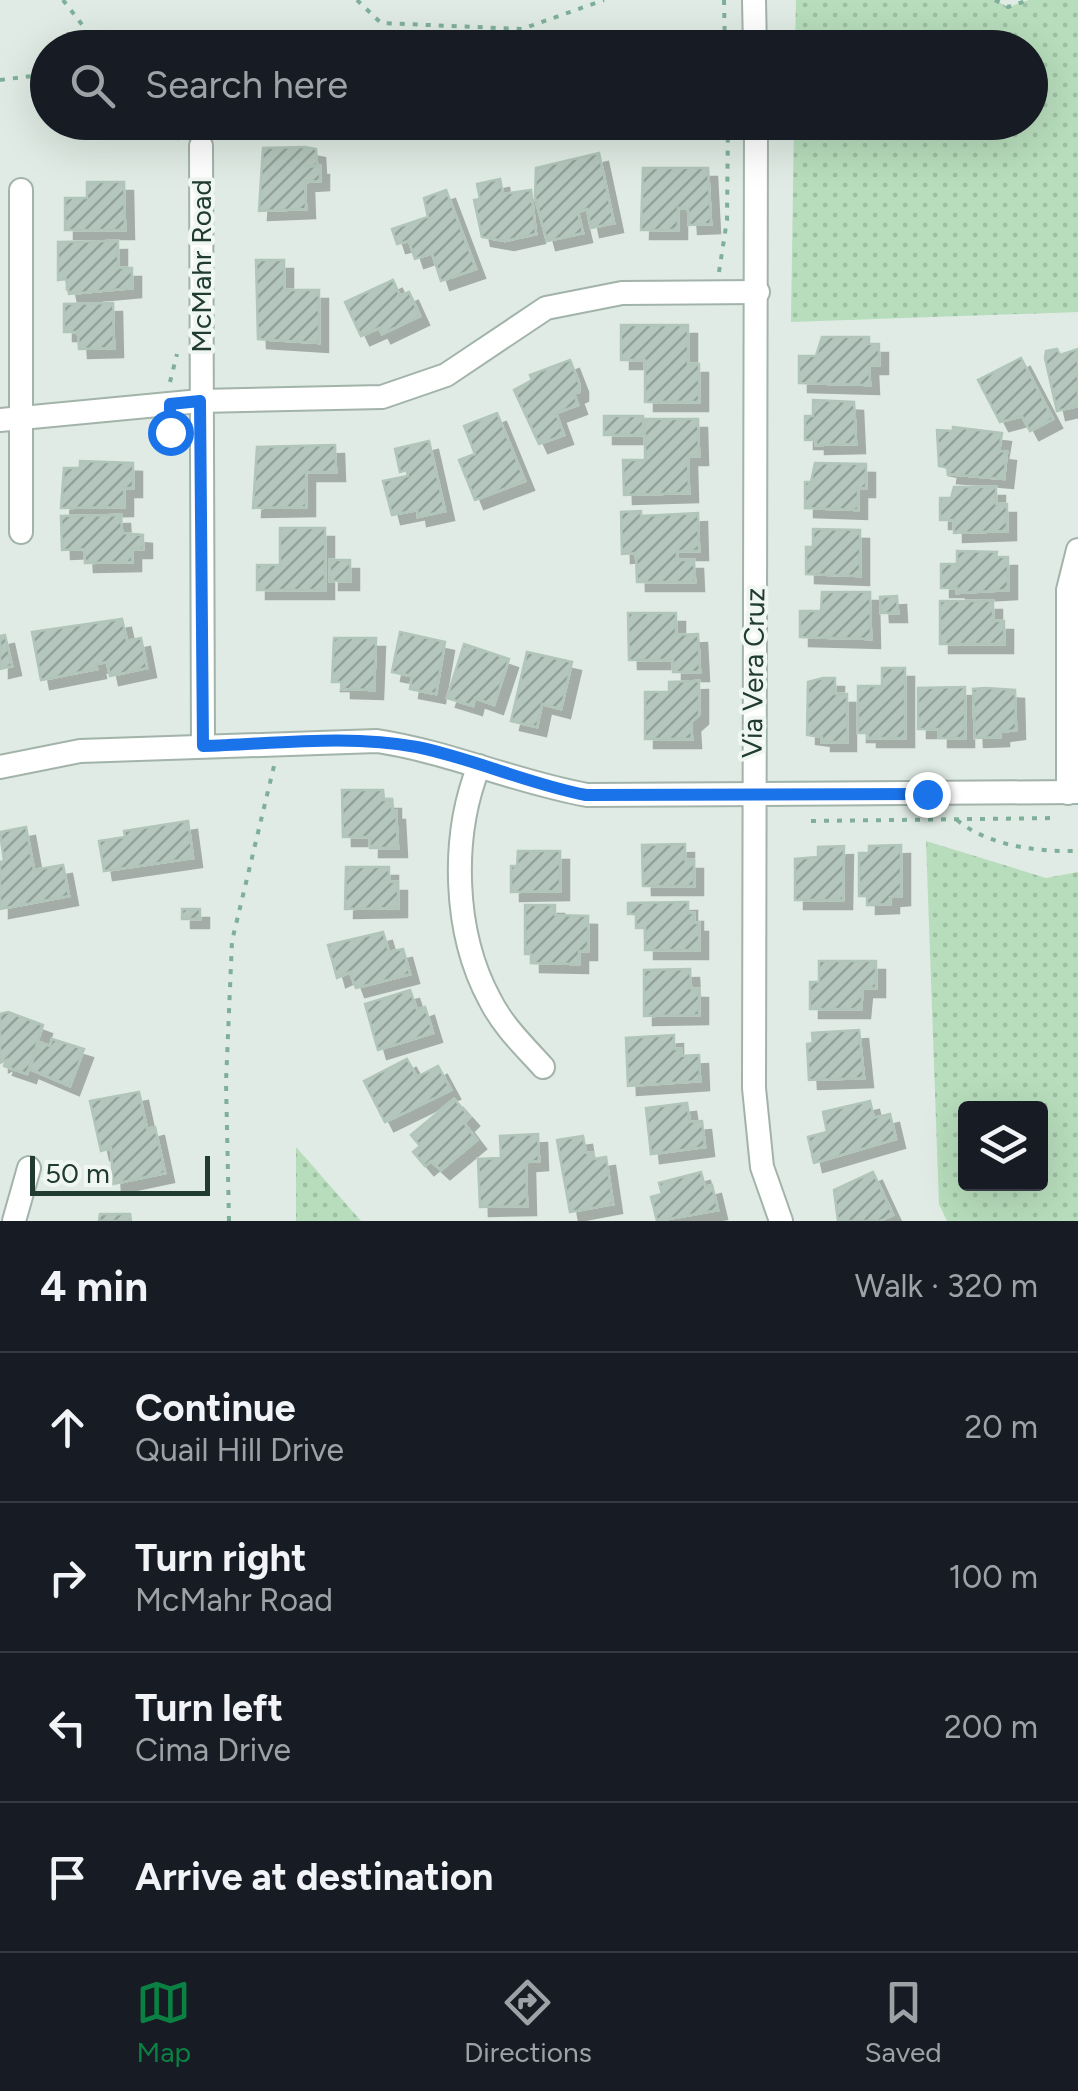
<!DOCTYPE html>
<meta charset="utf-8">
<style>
:root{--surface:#171b24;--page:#20242c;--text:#f1f3f6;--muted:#9ea1a6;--line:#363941;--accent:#0b8043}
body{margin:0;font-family:Figtree,sans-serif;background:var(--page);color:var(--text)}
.controls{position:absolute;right:30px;bottom:30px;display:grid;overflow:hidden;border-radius:10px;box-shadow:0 10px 40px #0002}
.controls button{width:90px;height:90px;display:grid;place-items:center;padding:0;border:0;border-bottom:2px solid var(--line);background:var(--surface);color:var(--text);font:50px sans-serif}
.scale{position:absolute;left:30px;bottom:25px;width:180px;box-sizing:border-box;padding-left:10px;border:5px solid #203b30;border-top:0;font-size:28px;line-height:35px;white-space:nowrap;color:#203b30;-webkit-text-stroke:8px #f0f7f2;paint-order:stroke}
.stop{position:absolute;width:30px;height:30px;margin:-22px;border:8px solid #1a73e8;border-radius:50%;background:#fff}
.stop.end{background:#1a73e8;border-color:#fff;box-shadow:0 2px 10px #0008}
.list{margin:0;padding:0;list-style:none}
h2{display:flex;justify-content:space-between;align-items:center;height:130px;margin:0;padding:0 40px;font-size:42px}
h2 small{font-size:32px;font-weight:400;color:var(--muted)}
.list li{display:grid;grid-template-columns:65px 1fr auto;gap:30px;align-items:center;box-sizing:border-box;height:150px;padding:0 40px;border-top:2px solid var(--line)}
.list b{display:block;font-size:38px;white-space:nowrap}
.list p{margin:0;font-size:32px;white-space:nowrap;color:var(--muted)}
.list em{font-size:32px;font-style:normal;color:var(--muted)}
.icon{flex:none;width:55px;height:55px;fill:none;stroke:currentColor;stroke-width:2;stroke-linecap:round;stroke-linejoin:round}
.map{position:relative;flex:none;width:1078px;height:1221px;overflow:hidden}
.search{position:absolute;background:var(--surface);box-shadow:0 10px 40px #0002;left:30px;right:30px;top:30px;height:110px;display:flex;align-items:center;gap:25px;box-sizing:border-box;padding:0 35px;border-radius:55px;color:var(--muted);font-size:38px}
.sheet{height:730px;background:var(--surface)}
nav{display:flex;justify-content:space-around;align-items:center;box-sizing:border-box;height:140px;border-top:2px solid var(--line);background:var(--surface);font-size:28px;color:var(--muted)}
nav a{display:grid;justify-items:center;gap:5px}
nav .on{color:var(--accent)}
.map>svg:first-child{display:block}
</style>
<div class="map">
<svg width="1078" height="1221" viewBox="0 0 1078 1221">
<defs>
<pattern id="grass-dots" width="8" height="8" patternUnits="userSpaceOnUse" patternTransform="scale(2.5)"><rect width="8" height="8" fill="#b7ddbc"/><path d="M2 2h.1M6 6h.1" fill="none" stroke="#9dbfa2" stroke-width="1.8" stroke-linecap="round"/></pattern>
<pattern id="building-hatch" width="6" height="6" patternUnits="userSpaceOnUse" patternTransform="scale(2.5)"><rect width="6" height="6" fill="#b4c6bd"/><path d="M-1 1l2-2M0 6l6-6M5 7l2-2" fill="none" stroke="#92a29a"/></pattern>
<filter id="shadow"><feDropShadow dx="9" dy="9" stdDeviation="0" flood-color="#0004"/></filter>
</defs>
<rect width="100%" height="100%" fill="#dfebe4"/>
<g fill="url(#grass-dots)" fill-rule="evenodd">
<path d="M796 0H995L1008 7 1029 0H1078V312L791 322 794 123 1030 122V48L795 47Z"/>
<path d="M926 841 1046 878 1078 872V1221H947L939 1204ZM1040 1108V1184H966V1108Z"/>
<path d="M296 1147 361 1221H296Z"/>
</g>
<g fill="url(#building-hatch)" stroke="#b1c5ba" stroke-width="2.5" filter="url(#shadow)">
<path d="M305 147 316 149 317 165 305 167 320 166V181L305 182 306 209 259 211 263 148Z"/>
<path d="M599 153 614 223 591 228 587 209 578 212 583 233 547 241 535 197 536 168Z"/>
<path d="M643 168H708L711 224 689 225 688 208H678V230H641Z"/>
<path d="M500 179 503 194 531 190 536 234 505 241 482 237 474 200 480 199 477 184Z"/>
<path d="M87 182H124L125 230H65V198H87Z"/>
<path d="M446 190 476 269 441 281 432 253 415 259 409 241 397 244 392 229 428 217 424 198Z"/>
<path d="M118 241V268H132V288L69 294 66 279 58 280V242Z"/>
<path d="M256 260H284V290H319V343L258 339Z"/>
<path d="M393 280 400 296 409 292 420 316 382 334 379 328 361 336 345 302Z"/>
<path d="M113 303 114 348 79 349 78 332H64V304Z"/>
<path d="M621 325H688V364H699V402H645V360H621Z"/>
<path d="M822 337H869V344H879V365H869L870 385 799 383V356H816Z"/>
<path d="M1057 349 1060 355 1078 349V406L1057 411 1045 358 1046 351Z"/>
<path d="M1021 358 1053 419 1030 431 1022 416 1000 422 978 380Z"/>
<path d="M570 360 579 383V392L574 394 578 405 556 413 564 435 539 444 514 390 532 380 530 375Z"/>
<path d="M813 400 854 402 856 444 816 445V440H805V416H813Z"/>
<path d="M497 413 525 481 475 500 459 460 475 454 464 426Z"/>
<rect x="604" y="416" width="39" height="19"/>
<path d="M645 419H698L699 456H688L689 493 624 495 623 460H645Z"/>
<path d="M953 427 1002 433 999 451 1007 452 1004 479 948 474 949 468 939 466 937 430 953 431Z"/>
<path d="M429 441 445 511 418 517 417 510 392 515 383 481 408 476 407 470 400 472 395 449Z"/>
<path d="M335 445 336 472H306V507L253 508 257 447Z"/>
<path d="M80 461 133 463V488H124V507L61 508 64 468H80Z"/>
<path d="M815 463 866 464V488H858V510L805 508V482H811Z"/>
<path d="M954 487H996V504H1007V531L954 533V520H940V498H951Z"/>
<path d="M641 511V516L698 513 699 551H677V560H694L695 582H637L636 553 622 554 621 512Z"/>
<path d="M121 515 122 533 143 535V549H132V562L85 563 84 549 62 550 61 516Z"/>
<path d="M280 528H325V590H257V565H280Z"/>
<path d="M813 529 860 530V576L806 574V547H813Z"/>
<path d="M957 551 997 552 996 557H1008V590L957 593V588H941V564H957Z"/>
<rect x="330" y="560" width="20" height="21"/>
<path d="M822 592H870L871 639 800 637V611H821Z"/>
<path d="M897 596 898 613H881L880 597Z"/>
<path d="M940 601H993V621H1004V644H940Z"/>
<path d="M628 613H676V635L698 634 700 672H673V660H629Z"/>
<path d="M122 619 127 641 141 638 147 668 110 676 107 662 96 664 97 669 41 680 32 632Z"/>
<path d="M400 632 445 642 436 694 410 689 412 676 392 672Z"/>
<path d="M5 635 12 666 0 669V636Z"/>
<path d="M334 638H376L374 690 342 689V682H332Z"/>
<path d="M464 644 509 659 494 705 475 698 473 706 447 698Z"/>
<path d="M527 652 572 662 561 709 542 704 537 727 511 721Z"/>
<path d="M882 668H905V738H868V733H858V686H882Z"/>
<path d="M823 678H835V694H847V742H822V737L807 735 808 682Z"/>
<path d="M699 681V715L691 722 692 739H645V692H669V682Z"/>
<path d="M965 687V738H939V729H918V688Z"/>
<path d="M986 688 1015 690 1016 730 1000 732V737L975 738 973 689Z"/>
<path d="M342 790H383L384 800H392V811H396L398 848H370V837H343Z"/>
<path d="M188 821 193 858 104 871 99 841 125 837 124 831Z"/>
<path d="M26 827 34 870 63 865 69 896 0 909V862L4 861 0 832Z"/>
<path d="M685 844V860H694V886H643L642 845Z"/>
<path d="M901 845V896L890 897V904L867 905V896H859V853H869V846Z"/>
<path d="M844 846 843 900H795V859L818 857V847Z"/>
<path d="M518 851H560V891L511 892V866H517Z"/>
<path d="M346 867H389V882H398V908L345 909Z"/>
<path d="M688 902V913H694V923H699V950H645V928H636V914H628V903Z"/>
<path d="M525 905H555V915L588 916V951H579V964L531 963V954H525Z"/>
<rect x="182" y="909" width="18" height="10"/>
<path d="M383 932 389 952 403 949 410 974 356 988 350 972 337 978 328 945Z"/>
<path d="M819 961H876V988H863L861 1009H810V982H819Z"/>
<path d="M690 969 691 989H699V1015L644 1016V970Z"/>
<path d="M410 990 417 1010 425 1007 433 1033 378 1050 365 1004Z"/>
<path d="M8 1012 43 1025 27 1074 4 1066 6 1060 0 1063V1014Z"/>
<path d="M859 1030 864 1078 809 1080 807 1044 813 1043 812 1033Z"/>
<path d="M674 1035V1049H681V1056L699 1055 700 1081 628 1086 626 1038Z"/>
<path d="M52 1039 84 1049 70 1086 30 1069 39 1042 50 1046Z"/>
<path d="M407 1059 417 1077 438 1066 451 1090 385 1122 364 1081Z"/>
<path d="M139 1092 147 1129 155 1127 165 1173 113 1184 111 1148 101 1151 90 1101Z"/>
<path d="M454 1099 470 1117 464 1123 477 1140 441 1170 431 1161 425 1166 413 1152 420 1146 411 1135Z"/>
<path d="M870 1101 874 1118 890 1114 896 1139 814 1163 808 1137 827 1132 823 1112Z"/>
<path d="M687 1103 690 1122 702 1121 705 1147 651 1154 646 1108Z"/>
<path d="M538 1134 539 1161 526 1162 527 1206 480 1207 478 1159 501 1158 500 1136Z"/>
<path d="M583 1136 586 1153H593L594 1159 606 1157 613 1204 570 1212 557 1140Z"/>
<path d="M701 1172 705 1187 712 1185 718 1210 657 1221 651 1197 662 1194 659 1183Z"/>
<path d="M873 1172 893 1215 880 1221H838L834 1190Z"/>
<path d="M100 1214H130L131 1221H99Z"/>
</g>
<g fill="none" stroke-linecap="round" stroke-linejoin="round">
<g stroke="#a2b3aa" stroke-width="26">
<g id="minor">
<path d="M754 0 755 48"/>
<path d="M756 122 754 1088 762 1167 781 1221"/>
<path d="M201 146 203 746"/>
<path d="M21 190V532"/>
<path d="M0 420 200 401 382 397 446 375 546 308 622 293 758 292"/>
<path d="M479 766C451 836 453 932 490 1000 503 1026 524 1046 543 1067"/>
<path d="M0 767 80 751 377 741C449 752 515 782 587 795L1078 792"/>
<path d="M1068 793V590L1078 550"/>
<path d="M14 1221 29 1168"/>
</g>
</g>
<g stroke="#7faf9a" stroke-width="4" stroke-dasharray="5 8" stroke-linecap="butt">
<path d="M63 0 100 48"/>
<path d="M357 0 381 23 522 29 604 0"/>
<path d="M724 0 725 48"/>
<path d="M995 0 1008 7 1029 0"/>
<path d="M0 80 48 74"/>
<path d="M160 122 179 140"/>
<path d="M719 272 727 220 728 122"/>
<path d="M170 382 177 354"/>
<path d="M957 820C988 846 1038 852 1078 851"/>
<path d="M811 821 1058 818"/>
<path d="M229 1221 226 1082 232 941 274 766"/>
</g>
<use href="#minor" stroke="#fff" stroke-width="22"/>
</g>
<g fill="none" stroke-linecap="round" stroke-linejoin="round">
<path stroke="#1a73e8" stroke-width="12" d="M170 432V404L200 401 203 746C273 744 348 734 417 747 475 759 528 784 586 795L927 794"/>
</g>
<g text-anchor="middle" stroke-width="8" stroke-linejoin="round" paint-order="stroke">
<g font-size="28" fill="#203b30" stroke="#f0f7f2">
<text transform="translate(201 266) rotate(-90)" y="10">McMahr Road</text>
<text transform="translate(753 673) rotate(-89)" y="10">Via Vera Cruz</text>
</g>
</g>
</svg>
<div class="controls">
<button><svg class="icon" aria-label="layers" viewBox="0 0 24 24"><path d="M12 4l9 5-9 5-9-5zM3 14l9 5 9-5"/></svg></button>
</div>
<div class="scale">50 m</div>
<div class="stop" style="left:170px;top:432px"></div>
<div class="stop end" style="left:927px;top:794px"></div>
<div class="search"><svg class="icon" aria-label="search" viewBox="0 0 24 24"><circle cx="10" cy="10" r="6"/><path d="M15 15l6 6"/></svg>Search here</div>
</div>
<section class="sheet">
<h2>4 min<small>Walk · 320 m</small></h2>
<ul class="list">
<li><svg class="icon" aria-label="ahead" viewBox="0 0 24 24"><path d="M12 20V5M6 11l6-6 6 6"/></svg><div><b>Continue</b><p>Quail Hill Drive</p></div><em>20 m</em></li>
<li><svg class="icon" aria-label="right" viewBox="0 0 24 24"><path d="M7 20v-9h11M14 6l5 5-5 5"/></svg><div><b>Turn right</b><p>McMahr Road</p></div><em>100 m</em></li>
<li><svg class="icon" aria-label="left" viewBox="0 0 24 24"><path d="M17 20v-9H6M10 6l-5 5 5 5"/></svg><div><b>Turn left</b><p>Cima Drive</p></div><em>200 m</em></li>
<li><svg class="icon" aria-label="arrive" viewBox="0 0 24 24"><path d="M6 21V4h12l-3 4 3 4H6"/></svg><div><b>Arrive at destination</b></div></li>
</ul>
</section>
<nav>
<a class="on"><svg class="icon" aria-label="map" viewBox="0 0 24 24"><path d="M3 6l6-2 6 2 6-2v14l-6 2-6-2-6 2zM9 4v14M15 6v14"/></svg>Map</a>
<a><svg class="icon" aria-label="directions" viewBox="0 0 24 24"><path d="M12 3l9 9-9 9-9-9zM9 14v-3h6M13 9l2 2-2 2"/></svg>Directions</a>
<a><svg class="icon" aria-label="saved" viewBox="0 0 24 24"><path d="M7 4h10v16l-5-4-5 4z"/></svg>Saved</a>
</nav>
